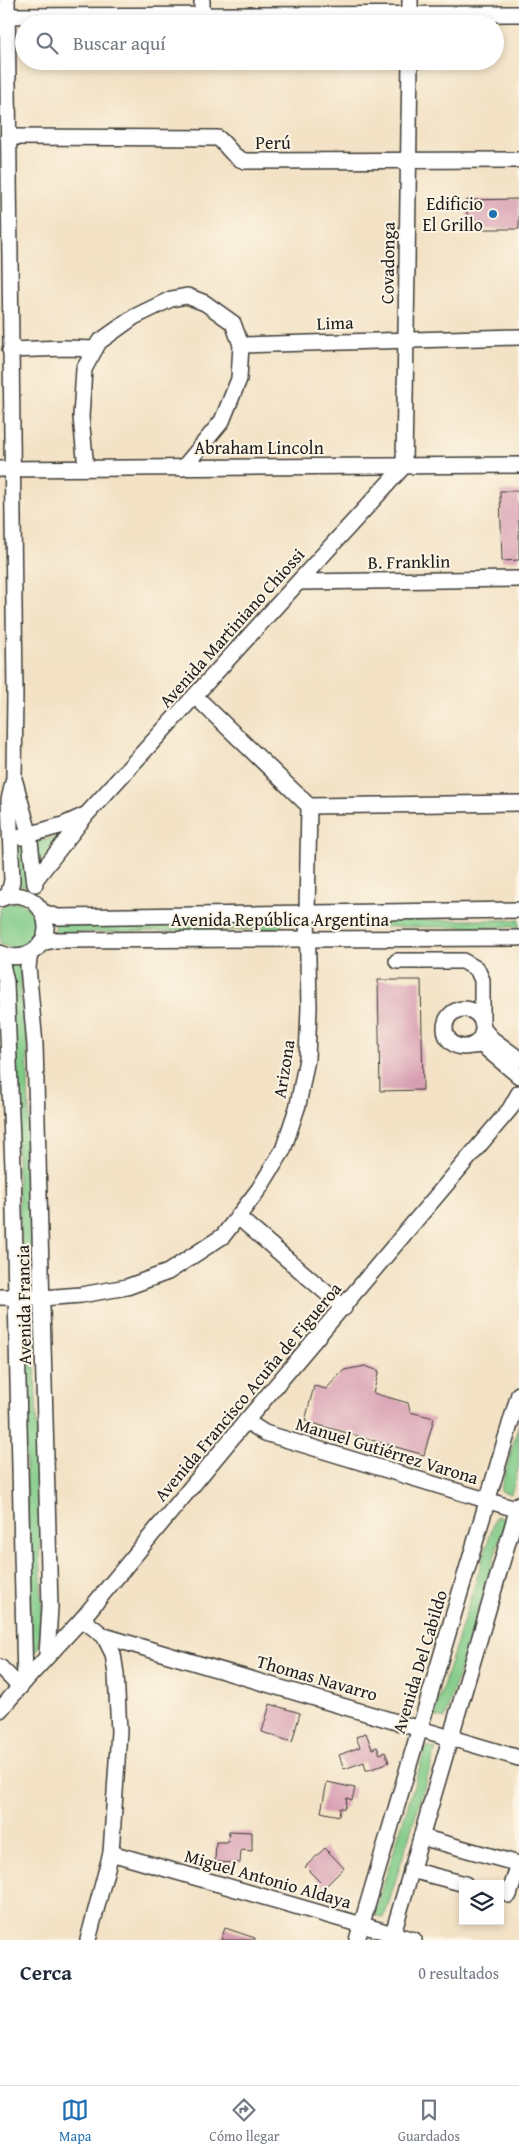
<!DOCTYPE html>
<html lang="es">
<meta charset="utf-8">
<style>
:root{--surface:#fff;--page:#f2f2f3;--text:#1f2937;--muted:#747a83;--line:#e0e1e3;--accent:#1f6fb2}
body{margin:0;font-family:"Gentium Book Plus",serif;background:var(--page);color:var(--text)}
.controls{position:absolute;right:15px;bottom:15px;display:grid;overflow:hidden;border-radius:0px;box-shadow:0 2px 8px #0003}
.controls button{width:45px;height:45px;display:grid;place-items:center;padding:0;border:0;border-bottom:1px solid var(--line);background:var(--surface);color:var(--text);font:25px sans-serif}
.list{margin:0;padding:0;list-style:none}
h2{display:flex;justify-content:space-between;align-items:center;height:65px;margin:0;padding:0 20px;font-size:21px}
h2 small{font-size:16px;font-weight:400;color:var(--muted)}
.icon{flex:none;width:28px;height:28px;fill:none;stroke:currentColor;stroke-width:2;stroke-linecap:round;stroke-linejoin:round}
.map{position:relative;flex:none;width:519px;height:1940px;overflow:hidden}
.search{position:absolute;background:var(--surface);box-shadow:0 2px 8px #0003;left:15px;right:15px;top:15px;height:55px;display:flex;align-items:center;gap:12px;box-sizing:border-box;padding:0 18px;border-radius:28px;color:var(--muted);font-size:19px}
.sheet{height:145px;background:var(--surface)}
nav{display:flex;justify-content:space-around;align-items:center;box-sizing:border-box;height:70px;border-top:1px solid var(--line);background:var(--surface);font-size:14px;color:var(--muted)}
nav a{display:grid;justify-items:center;gap:2px}
nav .on{color:var(--accent)}
.map>svg:first-child{display:block}
</style>
<div class="map">
<svg width="519" height="1940" viewBox="0 0 519 1940">
<rect width="100%" height="100%" fill="#fcf5e5"/>
<filter id="ink" filterUnits="userSpaceOnUse"><feTurbulence type="fractalNoise" baseFrequency=".02" numOctaves="2"/><feDisplacementMap in="SourceGraphic" scale="10" xChannelSelector="R" yChannelSelector="G"/><feConvolveMatrix kernelMatrix="1 2 1 2 8 2 1 2 1" color-interpolation-filters="sRGB"/></filter>
<filter id="wash" filterUnits="userSpaceOnUse"><feTurbulence type="fractalNoise" baseFrequency=".0096" numOctaves="4" result="noise"/><feDisplacementMap in="SourceGraphic" scale="20" xChannelSelector="R" yChannelSelector="G"/><feGaussianBlur stdDeviation="1.12" result="paint"/><feColorMatrix in="noise" values="0 0 0 0 0 0 0 0 0 0 0 0 0 0 0 0 0 1.4 0 .05"/><feComposite in="paint" operator="in"/></filter>
<g filter="url(#wash)">
<rect width="100%" height="100%" fill="#f3e2c5"/>
<g fill="#81cb88" stroke="#4e7452">
<path d="M70 831 37 867 36 841 55 837Z"/>
<path d="M25 842 27 886 18 885V850Z"/>
<path d="M20 902C56 920 35 962 0 944V908L7 903Z"/>
<path d="M335 920H519V927H334Z"/>
<path d="M281 921V929L55 933V924Z"/>
<path d="M10 963H21V998L27 1036 33 1266 27 1271 21 1267Z"/>
<path d="M28 1326 34 1329 42 1607 39 1648 36 1651H32L31 1647 22 1330Z"/>
<path d="M519 1424V1467L511 1494 500 1491Z"/>
<path d="M496 1516 506 1519 445 1719 434 1716Z"/>
<path d="M426 1746 436 1749 384 1918 374 1915Z"/>
</g>
<g id="blocks">
<g fill="#d89fb2">
<path d="M519 199V229H467V200Z"/>
<path d="M500 491H519V560L502 561Z"/>
<path d="M378 980H421L423 1090 380 1091Z"/>
<path d="M365 1366 379 1371 373 1393 408 1403 410 1412 434 1418 424 1455 305 1421 314 1386 326 1389 344 1370Z"/>
<path d="M270 1704 300 1713 292 1742 262 1732Z"/>
<path d="M366 1733 372 1749 377 1747 380 1754 385 1752 389 1762 369 1770H366L364 1762 344 1769 339 1755 360 1747 356 1737Z"/>
<path d="M327 1782 355 1788 352 1800 347 1798 345 1808H340L339 1816 321 1812Z"/>
<path d="M229 1831 252 1832V1851L241 1850 240 1863 215 1862 216 1842H228Z"/>
<path d="M325 1848 344 1868 325 1887 305 1867Z"/>
<path d="M225 1928 255 1938V1940H221Z"/>
</g>
</g>
</g>
<g filter="url(#ink)">
<use href="#blocks" fill-opacity="0" stroke="#3c3a35" stroke-width="1"/>
<g fill="none" stroke-linecap="round" stroke-linejoin="round">
<g stroke="#3c3a35" stroke-width="18">
<g id="minor">
<path d="M7 0 15 692 14 778 9 800 12 881 8 896"/>
<path d="M0 16 519 14"/>
<path d="M202 16V0"/>
<path d="M410 24V0"/>
<path d="M8 137 218 138C229 147 232 157 245 161L519 160"/>
<path d="M241 345 519 337"/>
<path d="M10 350 65 348 95 349"/>
<path d="M404 466 410 61"/>
<path d="M86 468 81 417 84 369 99 342 134 317 171 299 187 296 205 303 233 323 241 345 239 379 222 421 183 468"/>
<path d="M0 469 519 465"/>
<path d="M299 582 519 579"/>
<path d="M15 782 29 833 35 884"/>
<path d="M309 806 519 803"/>
<path d="M21 837 63 825 85 815"/>
<path d="M35 880 86 815 404 466"/>
<path d="M43 912 58 917 519 910"/>
<path d="M41 943 55 940 519 938"/>
<path d="M0 953C8 957 17 958 26 955 66 939 40 880 0 899"/>
<path d="M30 953 28 967 35 1045 50 1607 47 1656"/>
<path d="M0 955 6 982 13 1168 25 1681"/>
<path d="M397 961H463L477 969 482 980V1020"/>
<circle cx="464" cy="1028" r="19"/>
<path d="M484 1030 492 1039 519 1059"/>
<path d="M472 1046 482 1045 519 1076"/>
<path d="M238 1217 344 1308"/>
<path d="M0 1297 42 1298 81 1295 127 1287 168 1272 223 1236 259 1189 283 1150 298 1105 307 1059 309 1007 307 912 309 806 195 696"/>
<path d="M246 1421 265 1433 519 1510"/>
<path d="M82 1619 104 1636 113 1654 116 1674 119 1731 111 1853 88 1940"/>
<path d="M104 1636 519 1758"/>
<path d="M0 1667 20 1687"/>
<path d="M0 1710 25 1681 82 1619 246 1421 510 1109 519 1093"/>
<path d="M421 1837 519 1864"/>
<path d="M111 1853 414 1940"/>
<path d="M411 1870 465 1884"/>
<path d="M509 1895 519 1864"/>
<path d="M357 1940 519 1394"/>
<path d="M391 1940 519 1504"/>
</g>
</g>
<use href="#minor" stroke="#fff" stroke-width="15"/>
</g>
</g>
<circle fill="#1f6fb2" stroke="#fcf5e5" stroke-width="2" cx="493" cy="214" r="5"/>
<g text-anchor="middle" stroke-width="4" stroke-linejoin="round" paint-order="stroke">
<g font-size="18" fill="#1c1c1c" stroke="#fcf5e5">
<text x="273" y="149">Perú</text>
<text transform="translate(388 263) rotate(-89)" y="6">Covadonga</text>
<text transform="translate(335 323) rotate(-2)" y="6">Lima</text>
<text x="259" y="454">Abraham Lincoln</text>
<text transform="translate(409 562) rotate(-1)" y="6">B. Franklin</text>
<text transform="translate(232 628) rotate(-48)" y="6">Avenida Martiniano Chiossi</text>
<text x="280" y="926">Avenida República Argentina</text>
<text transform="translate(284 1069) rotate(-81)" y="6">Arizona</text>
<text transform="translate(24 1305) rotate(-91)" y="6">Avenida Francia</text>
<text transform="translate(248 1392) rotate(-50)" y="6">Avenida Francisco Acuña de Figueroa</text>
<text transform="translate(387 1451) rotate(17)" y="6">Manuel Gutiérrez Varona</text>
<text transform="translate(420 1662) rotate(-73)" y="6">Avenida Del Cabildo</text>
<text transform="translate(317 1678) rotate(16)" y="6">Thomas Navarro</text>
<text transform="translate(268 1879) rotate(16)" y="6">Miguel Antonio Aldaya</text>
</g>
<g font-size="18" fill="#1c1c1c" stroke="#fcf5e5" text-anchor="end">
<text x="483" y="210">Edificio<tspan x="483" dy="21">El Grillo</tspan></text>
</g>
</g>
</svg>
<div class="controls">
<button><svg class="icon" aria-label="layers" viewBox="0 0 24 24"><path d="M12 4l9 5-9 5-9-5zM3 14l9 5 9-5"/></svg></button>
</div>
<div class="search"><svg class="icon" aria-label="search" viewBox="0 0 24 24"><circle cx="10" cy="10" r="6"/><path d="M15 15l6 6"/></svg>Buscar aquí</div>
</div>
<section class="sheet">
<h2>Cerca<small>0 resultados</small></h2>
<ul class="list">
</ul>
</section>
<nav>
<a class="on"><svg class="icon" aria-label="map" viewBox="0 0 24 24"><path d="M3 6l6-2 6 2 6-2v14l-6 2-6-2-6 2zM9 4v14M15 6v14"/></svg>Mapa</a>
<a><svg class="icon" aria-label="directions" viewBox="0 0 24 24"><path d="M12 3l9 9-9 9-9-9zM9 14v-3h6M13 9l2 2-2 2"/></svg>Cómo llegar</a>
<a><svg class="icon" aria-label="saved" viewBox="0 0 24 24"><path d="M7 4h10v16l-5-4-5 4z"/></svg>Guardados</a>
</nav>
